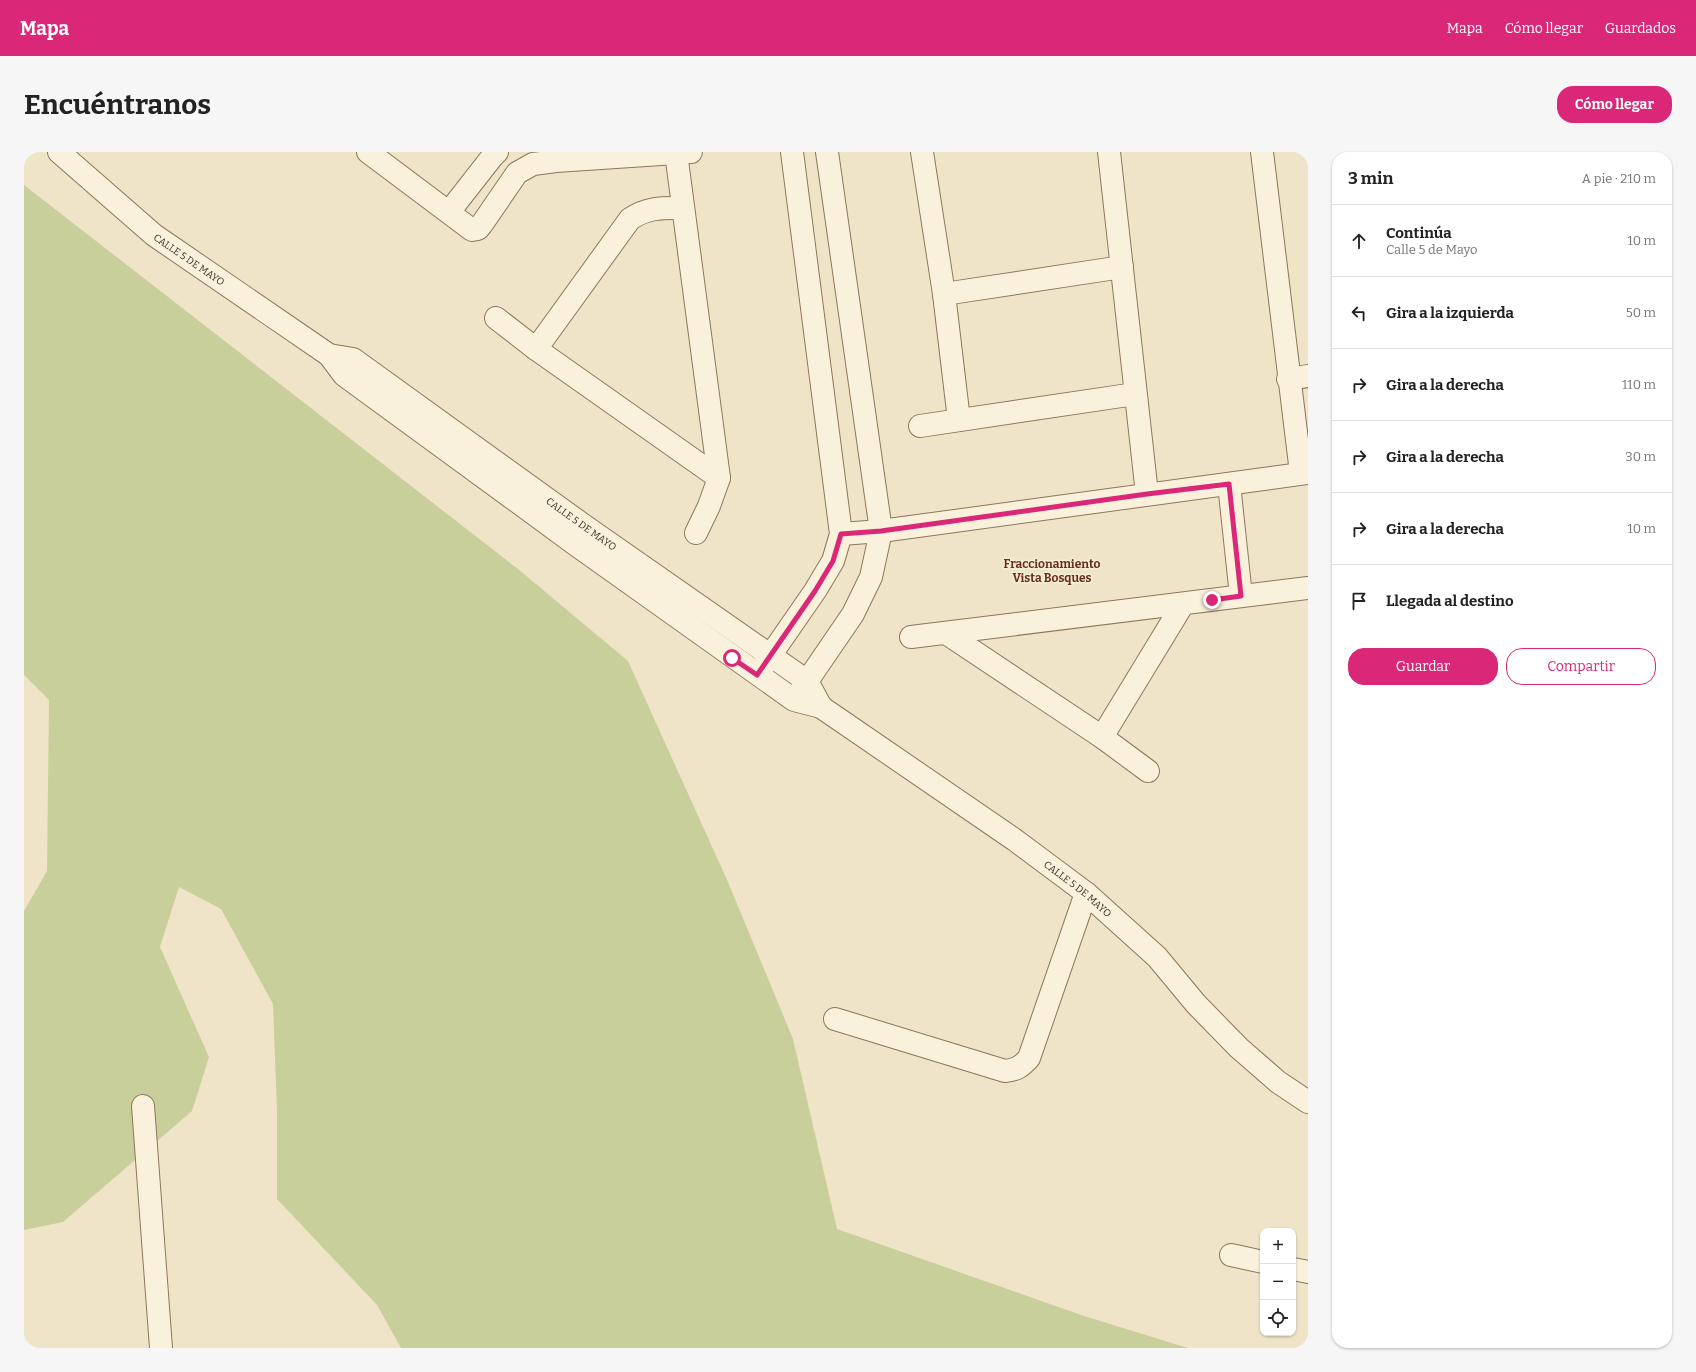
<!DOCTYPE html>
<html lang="es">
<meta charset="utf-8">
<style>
:root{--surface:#fff;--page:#f6f6f6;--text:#222;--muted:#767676;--line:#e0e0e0;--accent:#db2777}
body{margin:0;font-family:Bitter,serif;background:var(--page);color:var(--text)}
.controls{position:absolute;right:12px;bottom:12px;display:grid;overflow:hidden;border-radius:8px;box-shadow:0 1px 3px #0004}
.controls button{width:36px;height:36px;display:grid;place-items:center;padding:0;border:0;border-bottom:1px solid var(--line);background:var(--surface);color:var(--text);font:20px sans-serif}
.stop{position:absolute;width:12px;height:12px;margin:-9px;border:3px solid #db2777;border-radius:50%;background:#fff}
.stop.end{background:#db2777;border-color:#fff;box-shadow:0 1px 4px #0008}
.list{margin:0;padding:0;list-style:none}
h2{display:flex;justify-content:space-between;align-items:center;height:52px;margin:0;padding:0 16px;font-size:17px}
h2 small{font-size:13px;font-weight:400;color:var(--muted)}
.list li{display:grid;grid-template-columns:26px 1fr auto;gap:12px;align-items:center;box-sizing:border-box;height:72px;padding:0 16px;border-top:1px solid var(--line)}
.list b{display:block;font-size:15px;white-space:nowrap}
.list p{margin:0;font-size:13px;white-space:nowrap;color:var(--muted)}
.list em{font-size:13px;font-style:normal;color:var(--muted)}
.actions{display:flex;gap:8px;padding:12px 16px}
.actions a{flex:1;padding:9px 0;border:1px solid var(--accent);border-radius:16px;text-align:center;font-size:14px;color:var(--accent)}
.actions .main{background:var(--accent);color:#fff}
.icon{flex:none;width:22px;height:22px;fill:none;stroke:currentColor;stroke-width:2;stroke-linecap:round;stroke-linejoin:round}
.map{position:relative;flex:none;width:1284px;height:1196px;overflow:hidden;border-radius:16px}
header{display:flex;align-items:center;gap:24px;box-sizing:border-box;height:56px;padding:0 20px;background:var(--accent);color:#fff}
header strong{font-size:19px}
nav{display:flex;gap:22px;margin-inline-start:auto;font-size:14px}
.intro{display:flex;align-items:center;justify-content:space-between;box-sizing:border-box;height:96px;padding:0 24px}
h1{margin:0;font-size:28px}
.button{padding:10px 18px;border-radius:16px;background:var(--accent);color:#fff;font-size:14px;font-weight:700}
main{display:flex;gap:24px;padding:0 24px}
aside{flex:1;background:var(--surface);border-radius:16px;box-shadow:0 1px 3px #0004}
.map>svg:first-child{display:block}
</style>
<header>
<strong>Mapa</strong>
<nav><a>Mapa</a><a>Cómo llegar</a><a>Guardados</a></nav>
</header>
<div class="intro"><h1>Encuéntranos</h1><a class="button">Cómo llegar</a></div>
<main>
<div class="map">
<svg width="1284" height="1196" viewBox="0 0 1284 1196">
<rect width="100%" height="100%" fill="#f0e4c8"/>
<path fill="#c9cf9b" d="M0 33 494 417 604 509 704 730 769 887 813 1077 1060 1164 1164 1196H377L353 1153 253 1047V959L249 852 197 757 155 735 136 795 185 905 168 959 39 1070 0 1078V759L23 719 25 548 0 523Z"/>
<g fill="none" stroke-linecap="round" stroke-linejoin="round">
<g stroke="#8d765c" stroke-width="24">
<g id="minor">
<path id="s1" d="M35 0 130 83 305 203 320 223 551 392 770 548 797 555 991 688 1062 741 1133 805 1172 852 1215 896 1254 930 1284 950"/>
<path d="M344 0 448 78 454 77 458 72 493 21 509 12 532 9 667 0"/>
<path d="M898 0 920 142 935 268"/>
<path d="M1085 0 1123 342"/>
<path d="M1238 0 1277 321"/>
<path d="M652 1 695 326 685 354 672 381"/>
<path d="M425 60 468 5 473 0"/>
<path d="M920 142 1098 115"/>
<path d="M472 166 512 197 695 326"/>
<path d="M512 197 606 67C624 55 638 56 659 56"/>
<path id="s2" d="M305 203 329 207 562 375 783 529 797 555"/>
<path d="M1264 227 1284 224"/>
<path d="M896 274 1111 242"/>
<path d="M1205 332 1217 444"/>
<path d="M817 382 857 379 1284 321"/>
<path d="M922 481 1078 585 1124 619"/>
<path d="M887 485 1284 436"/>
<path d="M737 517 791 439 809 409 817 382 768 0"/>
<path d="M775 541 829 462 847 425 857 379 803 0"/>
<path d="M1078 585 1159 452"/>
<path d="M811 867 981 919C992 918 997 915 1005 906L1062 741"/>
<path d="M119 954 137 1196"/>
<path d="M1207 1103 1239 1110"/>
<path d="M1269 1117 1284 1120"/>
</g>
</g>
<use href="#minor" stroke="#faf1dc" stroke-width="22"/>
</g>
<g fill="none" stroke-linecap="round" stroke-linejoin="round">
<path stroke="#db2777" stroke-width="5" d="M708 506 733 523 791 439 809 409 817 382 857 379 1123 342 1205 332 1217 444 1188 448"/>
</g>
<g text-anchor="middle" stroke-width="3" stroke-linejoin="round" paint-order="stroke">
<g font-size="10" fill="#3d2e20" stroke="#f7eed8">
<text dy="4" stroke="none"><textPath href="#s1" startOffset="169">CALLE 5 DE MAYO</textPath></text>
<text dy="4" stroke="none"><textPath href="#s2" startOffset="306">CALLE 5 DE MAYO</textPath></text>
<text dy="4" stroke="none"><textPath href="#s1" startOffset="1261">CALLE 5 DE MAYO</textPath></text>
</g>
<g font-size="12" font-weight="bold" fill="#6b2e1e" stroke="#f7eed8">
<text x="1028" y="416">Fraccionamiento<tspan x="1028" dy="14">Vista Bosques</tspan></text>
</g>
</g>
</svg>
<div class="controls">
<button>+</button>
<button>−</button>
<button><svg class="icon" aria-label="locate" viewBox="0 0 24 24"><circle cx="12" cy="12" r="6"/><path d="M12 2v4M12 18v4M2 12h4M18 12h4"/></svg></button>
</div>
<div class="stop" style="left:708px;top:506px"></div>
<div class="stop end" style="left:1188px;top:448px"></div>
</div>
<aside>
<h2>3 min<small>A pie · 210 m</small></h2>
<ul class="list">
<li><svg class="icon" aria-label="ahead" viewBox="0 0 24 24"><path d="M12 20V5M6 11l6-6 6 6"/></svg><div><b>Continúa</b><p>Calle 5 de Mayo</p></div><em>10 m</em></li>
<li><svg class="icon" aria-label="left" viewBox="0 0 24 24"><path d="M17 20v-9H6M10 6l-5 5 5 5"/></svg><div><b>Gira a la izquierda</b></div><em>50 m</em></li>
<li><svg class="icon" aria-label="right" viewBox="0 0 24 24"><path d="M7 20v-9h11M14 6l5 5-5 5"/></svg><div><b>Gira a la derecha</b></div><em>110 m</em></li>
<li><svg class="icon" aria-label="right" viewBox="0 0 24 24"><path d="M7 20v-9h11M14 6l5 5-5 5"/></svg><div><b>Gira a la derecha</b></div><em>30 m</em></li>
<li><svg class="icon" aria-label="right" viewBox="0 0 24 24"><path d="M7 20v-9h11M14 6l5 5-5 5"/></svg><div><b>Gira a la derecha</b></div><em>10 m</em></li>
<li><svg class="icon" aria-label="arrive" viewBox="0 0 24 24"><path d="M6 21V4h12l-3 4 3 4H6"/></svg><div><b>Llegada al destino</b></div></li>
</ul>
<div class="actions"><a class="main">Guardar</a><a>Compartir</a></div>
</aside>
</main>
